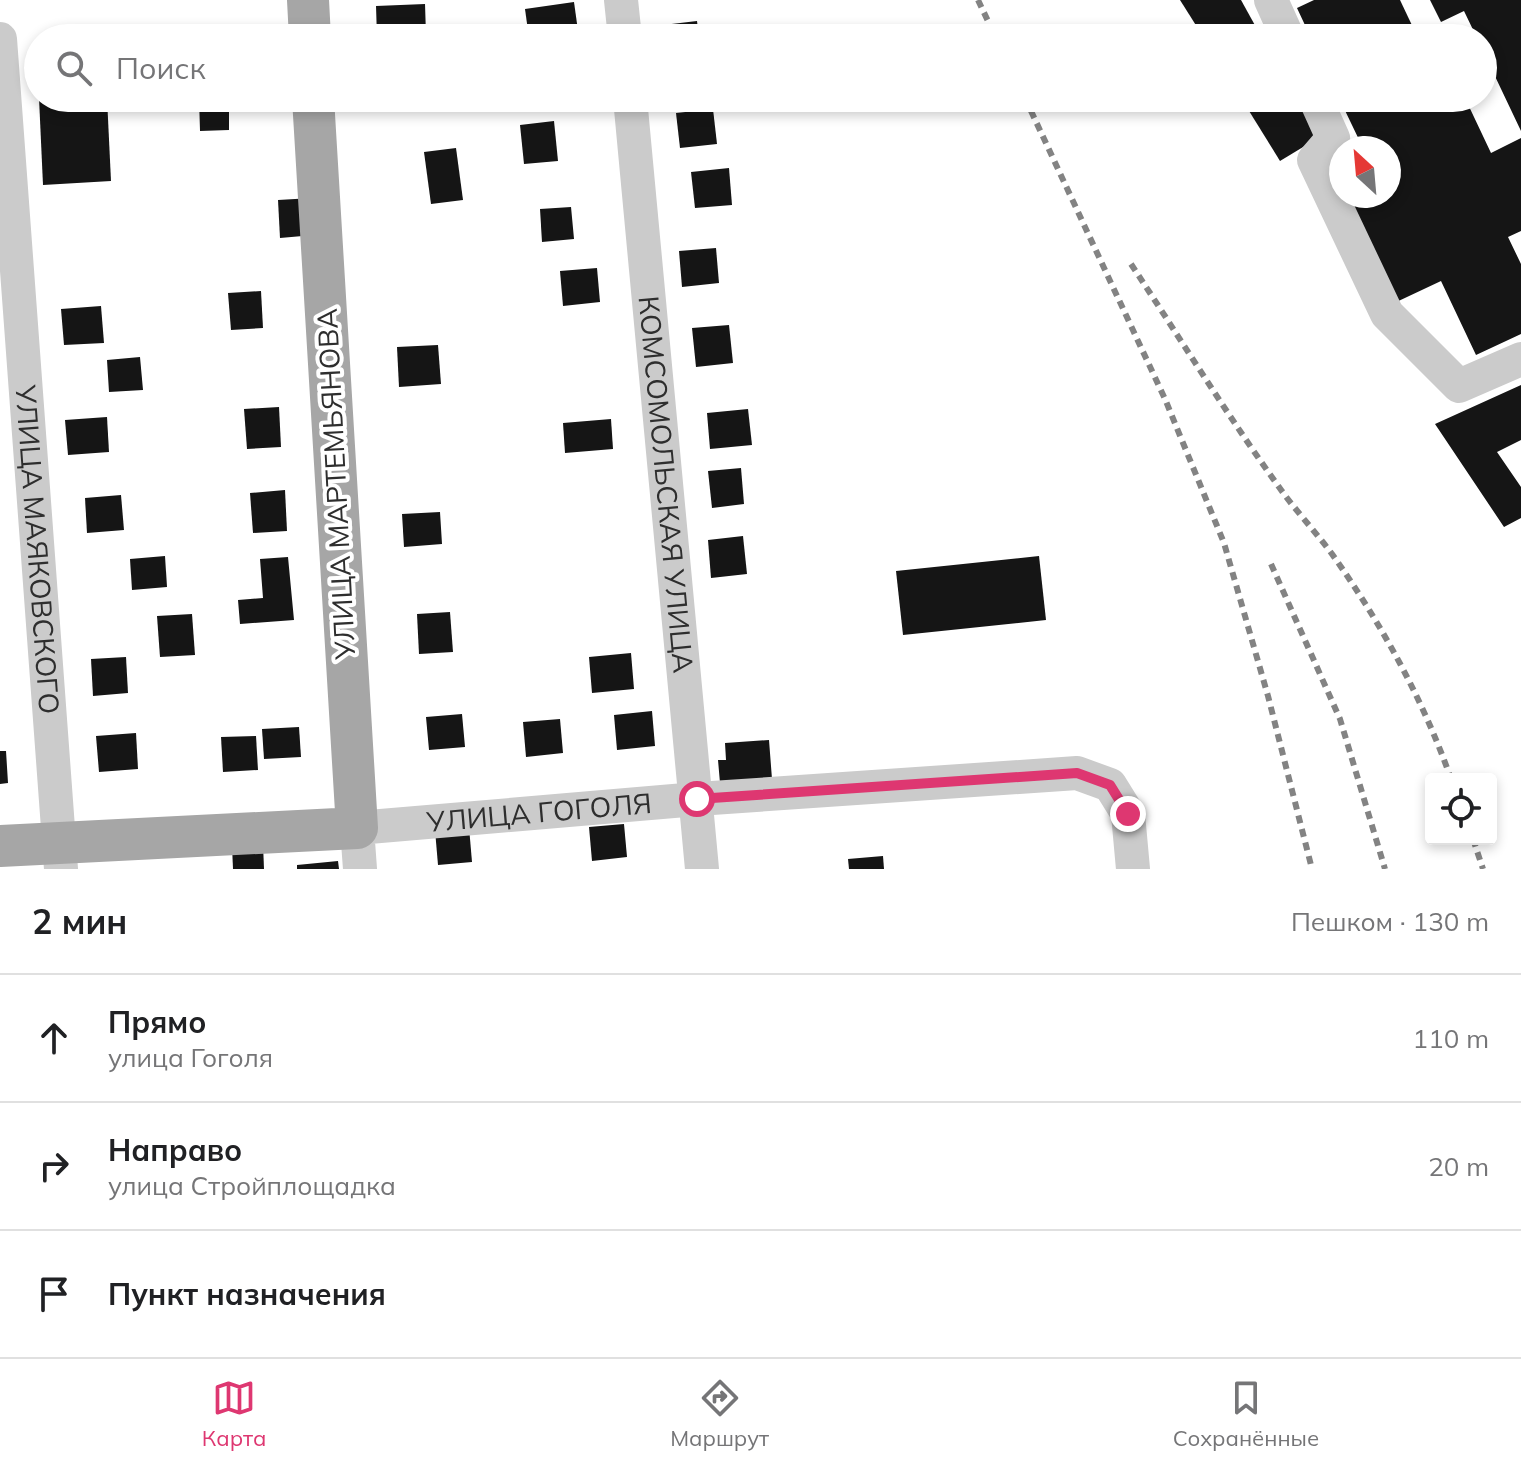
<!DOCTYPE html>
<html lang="ru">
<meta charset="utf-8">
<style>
:root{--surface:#fff;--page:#f6f6f6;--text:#202124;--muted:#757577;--line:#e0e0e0;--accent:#de3771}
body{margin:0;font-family:Mulish,sans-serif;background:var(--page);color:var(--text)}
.controls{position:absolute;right:24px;bottom:24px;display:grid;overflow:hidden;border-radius:8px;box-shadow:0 4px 12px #0003}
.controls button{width:72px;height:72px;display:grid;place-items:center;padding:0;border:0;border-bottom:2px solid var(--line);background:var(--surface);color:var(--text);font:40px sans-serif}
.compass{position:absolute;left:1329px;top:136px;width:72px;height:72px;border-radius:50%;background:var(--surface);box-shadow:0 4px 12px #0003;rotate:334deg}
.stop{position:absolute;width:24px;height:24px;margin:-18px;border:6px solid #de3771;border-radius:50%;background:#fff}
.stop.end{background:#de3771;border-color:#fff;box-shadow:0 2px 8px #0008}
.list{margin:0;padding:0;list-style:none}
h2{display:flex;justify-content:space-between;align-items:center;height:104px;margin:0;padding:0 32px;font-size:34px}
h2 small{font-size:26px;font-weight:400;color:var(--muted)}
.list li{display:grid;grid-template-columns:52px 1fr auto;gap:24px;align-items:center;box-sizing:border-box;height:128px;padding:0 32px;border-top:2px solid var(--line)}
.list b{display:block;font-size:30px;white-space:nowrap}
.list p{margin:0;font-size:26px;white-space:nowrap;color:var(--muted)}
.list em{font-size:26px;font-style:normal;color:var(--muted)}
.icon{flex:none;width:44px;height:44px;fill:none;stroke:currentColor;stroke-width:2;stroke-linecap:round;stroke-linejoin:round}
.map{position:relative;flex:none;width:1521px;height:869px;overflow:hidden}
.search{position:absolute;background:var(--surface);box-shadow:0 4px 12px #0003;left:24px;right:24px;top:24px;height:88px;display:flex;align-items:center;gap:20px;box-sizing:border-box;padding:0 28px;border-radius:44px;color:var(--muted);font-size:30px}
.sheet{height:488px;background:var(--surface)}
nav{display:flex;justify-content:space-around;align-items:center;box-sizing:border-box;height:112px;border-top:2px solid var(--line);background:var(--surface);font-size:22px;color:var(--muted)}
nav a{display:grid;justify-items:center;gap:4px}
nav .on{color:var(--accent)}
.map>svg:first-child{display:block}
</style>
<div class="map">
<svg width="1521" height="869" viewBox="0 0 1521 869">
<rect width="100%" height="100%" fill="#fff"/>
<g fill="#151515">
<path d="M1180 0H1241L1262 38H1204Z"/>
<path d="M1314 0H1400L1418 38H1311L1297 8Z"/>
<path d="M1430 0H1521V131L1483 51V38H1477L1464 11 1441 22Z"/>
<path d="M574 2 579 38H529L525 9Z"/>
<path d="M425 4 426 36 377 38 376 6Z"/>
<path d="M697 21 699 38H664L663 25Z"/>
<path d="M39 98H107L111 181 43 185Z"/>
<path d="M199 98H229V130L200 131Z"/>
<path d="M378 98H419V109L380 112Z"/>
<path d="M1241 98H1296L1318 138 1280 161Z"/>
<path d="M1339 98H1447L1449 103 1465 98 1491 153 1521 138V231L1508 237 1521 264V334L1476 355 1441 281 1390 305 1327 171 1341 165V196H1389V148H1363Z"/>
<path d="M713 109 717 144 680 148 676 113Z"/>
<path d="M554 121 558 161 524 164 520 125Z"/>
<path d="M456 148 463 200 431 204 424 152Z"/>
<path d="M729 168 732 205 695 208 691 172Z"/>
<path d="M312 198 314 235 280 238 278 200Z"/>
<path d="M571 207 574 239 542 242 540 209Z"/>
<path d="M716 248 719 283 682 287 679 251Z"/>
<path d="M597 268 600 302 563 306 560 271Z"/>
<path d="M261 291 263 328 231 330 228 293Z"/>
<path d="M101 306 104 343 64 345 61 309Z"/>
<path d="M729 325 733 363 696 367 692 328Z"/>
<path d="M438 345 441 384 399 387 397 347Z"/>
<path d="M140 357 143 390 109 392 107 360Z"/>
<path d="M1521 385V440L1497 452 1521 487V518L1504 527 1435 424Z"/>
<path d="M279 407 281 447 247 449 244 409Z"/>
<path d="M748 409 752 445 710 449 707 413Z"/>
<path d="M107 417 109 452 68 455 65 420Z"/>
<path d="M611 419 613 449 565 453 563 423Z"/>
<path d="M741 468 744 504 712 508 708 471Z"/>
<path d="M285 490 287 531 253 533 250 493Z"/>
<path d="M121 495 124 530 87 533 85 498Z"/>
<path d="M440 512 442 544 404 547 402 514Z"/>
<path d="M743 536 747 574 711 578 708 540Z"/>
<path d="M165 556 167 587 132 590 130 559Z"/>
<path d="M1039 556 1046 620 903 635 896 571Z"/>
<path d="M288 557 294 620 240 624 238 600 263 598 260 559Z"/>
<path d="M450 612 453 652 419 654 417 614Z"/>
<path d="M192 614 195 655 160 657 157 616Z"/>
<path d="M631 653 634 689 592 693 589 657Z"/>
<path d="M126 657 128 693 93 696 91 659Z"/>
<path d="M652 711 655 746 617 750 614 715Z"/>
<path d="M462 714 465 747 429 750 426 717Z"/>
<path d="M560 719 563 753 526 757 523 722Z"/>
<path d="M299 727 301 757 264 759 262 729Z"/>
<path d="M136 733 138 769 99 772 96 736Z"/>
<path d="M256 736 258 770 223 772 221 737Z"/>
<path d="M769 740 772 779 720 783 718 760H726L725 743Z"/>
<path d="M0 751H6L8 783 0 784Z"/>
<path d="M624 824 627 857 592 861 589 827Z"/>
<path d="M469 827 472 862 438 865 435 830Z"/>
<path d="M263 844 264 869H233L232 846Z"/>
<path d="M883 856 884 869H849L848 859Z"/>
<path d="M338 861 339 869H297V865Z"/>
</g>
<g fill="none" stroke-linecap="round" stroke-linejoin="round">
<g stroke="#cbcbcb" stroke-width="34">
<path d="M621 0 625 38"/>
<path d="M1271 0 1288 38"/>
<path id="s1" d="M0 39 61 869"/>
<path id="s2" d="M630 98 702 869"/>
<path d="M1315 98 1333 138 1314 160 1387 314 1459 386 1521 359"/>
<path id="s3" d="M360 869 357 828 697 799 1077 773 1110 785 1128 814 1133 869"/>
</g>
<g stroke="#a6a6a6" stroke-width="42">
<path d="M308 0 310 38"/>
<path d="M0 846 357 828 313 98"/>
</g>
<g stroke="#838383" stroke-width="6" stroke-dasharray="8 6" stroke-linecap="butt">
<path d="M978 0 996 38"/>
<path d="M1025 98 1165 399 1224 543 1268 696 1312 869"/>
<path d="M1131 264C1180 338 1227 415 1279 487 1295 510 1315 531 1332 554 1381 623 1423 699 1451 779"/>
<path d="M1271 564 1340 719 1385 869"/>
<path d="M1473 839 1483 869"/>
</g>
</g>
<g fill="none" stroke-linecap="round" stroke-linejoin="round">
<path stroke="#de3771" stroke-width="10" d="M697 799 1077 773 1110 785 1128 814"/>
</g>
<g text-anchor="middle" stroke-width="8" stroke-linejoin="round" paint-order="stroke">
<g font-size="28" fill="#2e2e2e" stroke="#fff">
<text dy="10" stroke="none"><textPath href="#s2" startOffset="388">КОМСОМОЛЬСКАЯ УЛИЦА</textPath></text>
<text transform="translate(336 484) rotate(-93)" y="10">УЛИЦА МАРТЕМЬЯНОВА</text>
<text dy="10" stroke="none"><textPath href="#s1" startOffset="512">УЛИЦА МАЯКОВСКОГО</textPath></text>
<text dy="10" stroke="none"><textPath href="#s3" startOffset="224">УЛИЦА ГОГОЛЯ</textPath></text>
</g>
</g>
</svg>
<div class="controls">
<button><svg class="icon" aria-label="locate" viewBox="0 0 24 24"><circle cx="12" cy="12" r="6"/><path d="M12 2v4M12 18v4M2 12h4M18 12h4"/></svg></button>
</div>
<svg class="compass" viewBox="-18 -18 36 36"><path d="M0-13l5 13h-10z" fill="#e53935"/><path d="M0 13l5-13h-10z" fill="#757577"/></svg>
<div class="stop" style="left:697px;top:799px"></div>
<div class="stop end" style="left:1128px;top:814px"></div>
<div class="search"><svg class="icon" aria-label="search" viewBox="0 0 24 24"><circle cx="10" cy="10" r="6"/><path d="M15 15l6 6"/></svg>Поиск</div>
</div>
<section class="sheet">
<h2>2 мин<small>Пешком · 130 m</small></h2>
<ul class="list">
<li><svg class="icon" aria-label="ahead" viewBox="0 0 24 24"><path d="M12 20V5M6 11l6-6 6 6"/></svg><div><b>Прямо</b><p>улица Гоголя</p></div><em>110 m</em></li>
<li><svg class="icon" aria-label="right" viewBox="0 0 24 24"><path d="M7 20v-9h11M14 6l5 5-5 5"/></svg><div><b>Направо</b><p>улица Стройплощадка</p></div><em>20 m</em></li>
<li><svg class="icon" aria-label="arrive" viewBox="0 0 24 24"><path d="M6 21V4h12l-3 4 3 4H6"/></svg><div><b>Пункт назначения</b></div></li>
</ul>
</section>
<nav>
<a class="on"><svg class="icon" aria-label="map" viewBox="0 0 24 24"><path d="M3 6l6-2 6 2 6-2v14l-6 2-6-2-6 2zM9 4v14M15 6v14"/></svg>Карта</a>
<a><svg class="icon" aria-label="directions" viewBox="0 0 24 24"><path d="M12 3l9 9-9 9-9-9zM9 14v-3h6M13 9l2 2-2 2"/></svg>Маршрут</a>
<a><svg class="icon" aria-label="saved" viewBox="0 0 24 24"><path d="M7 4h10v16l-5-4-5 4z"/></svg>Сохранённые</a>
</nav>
